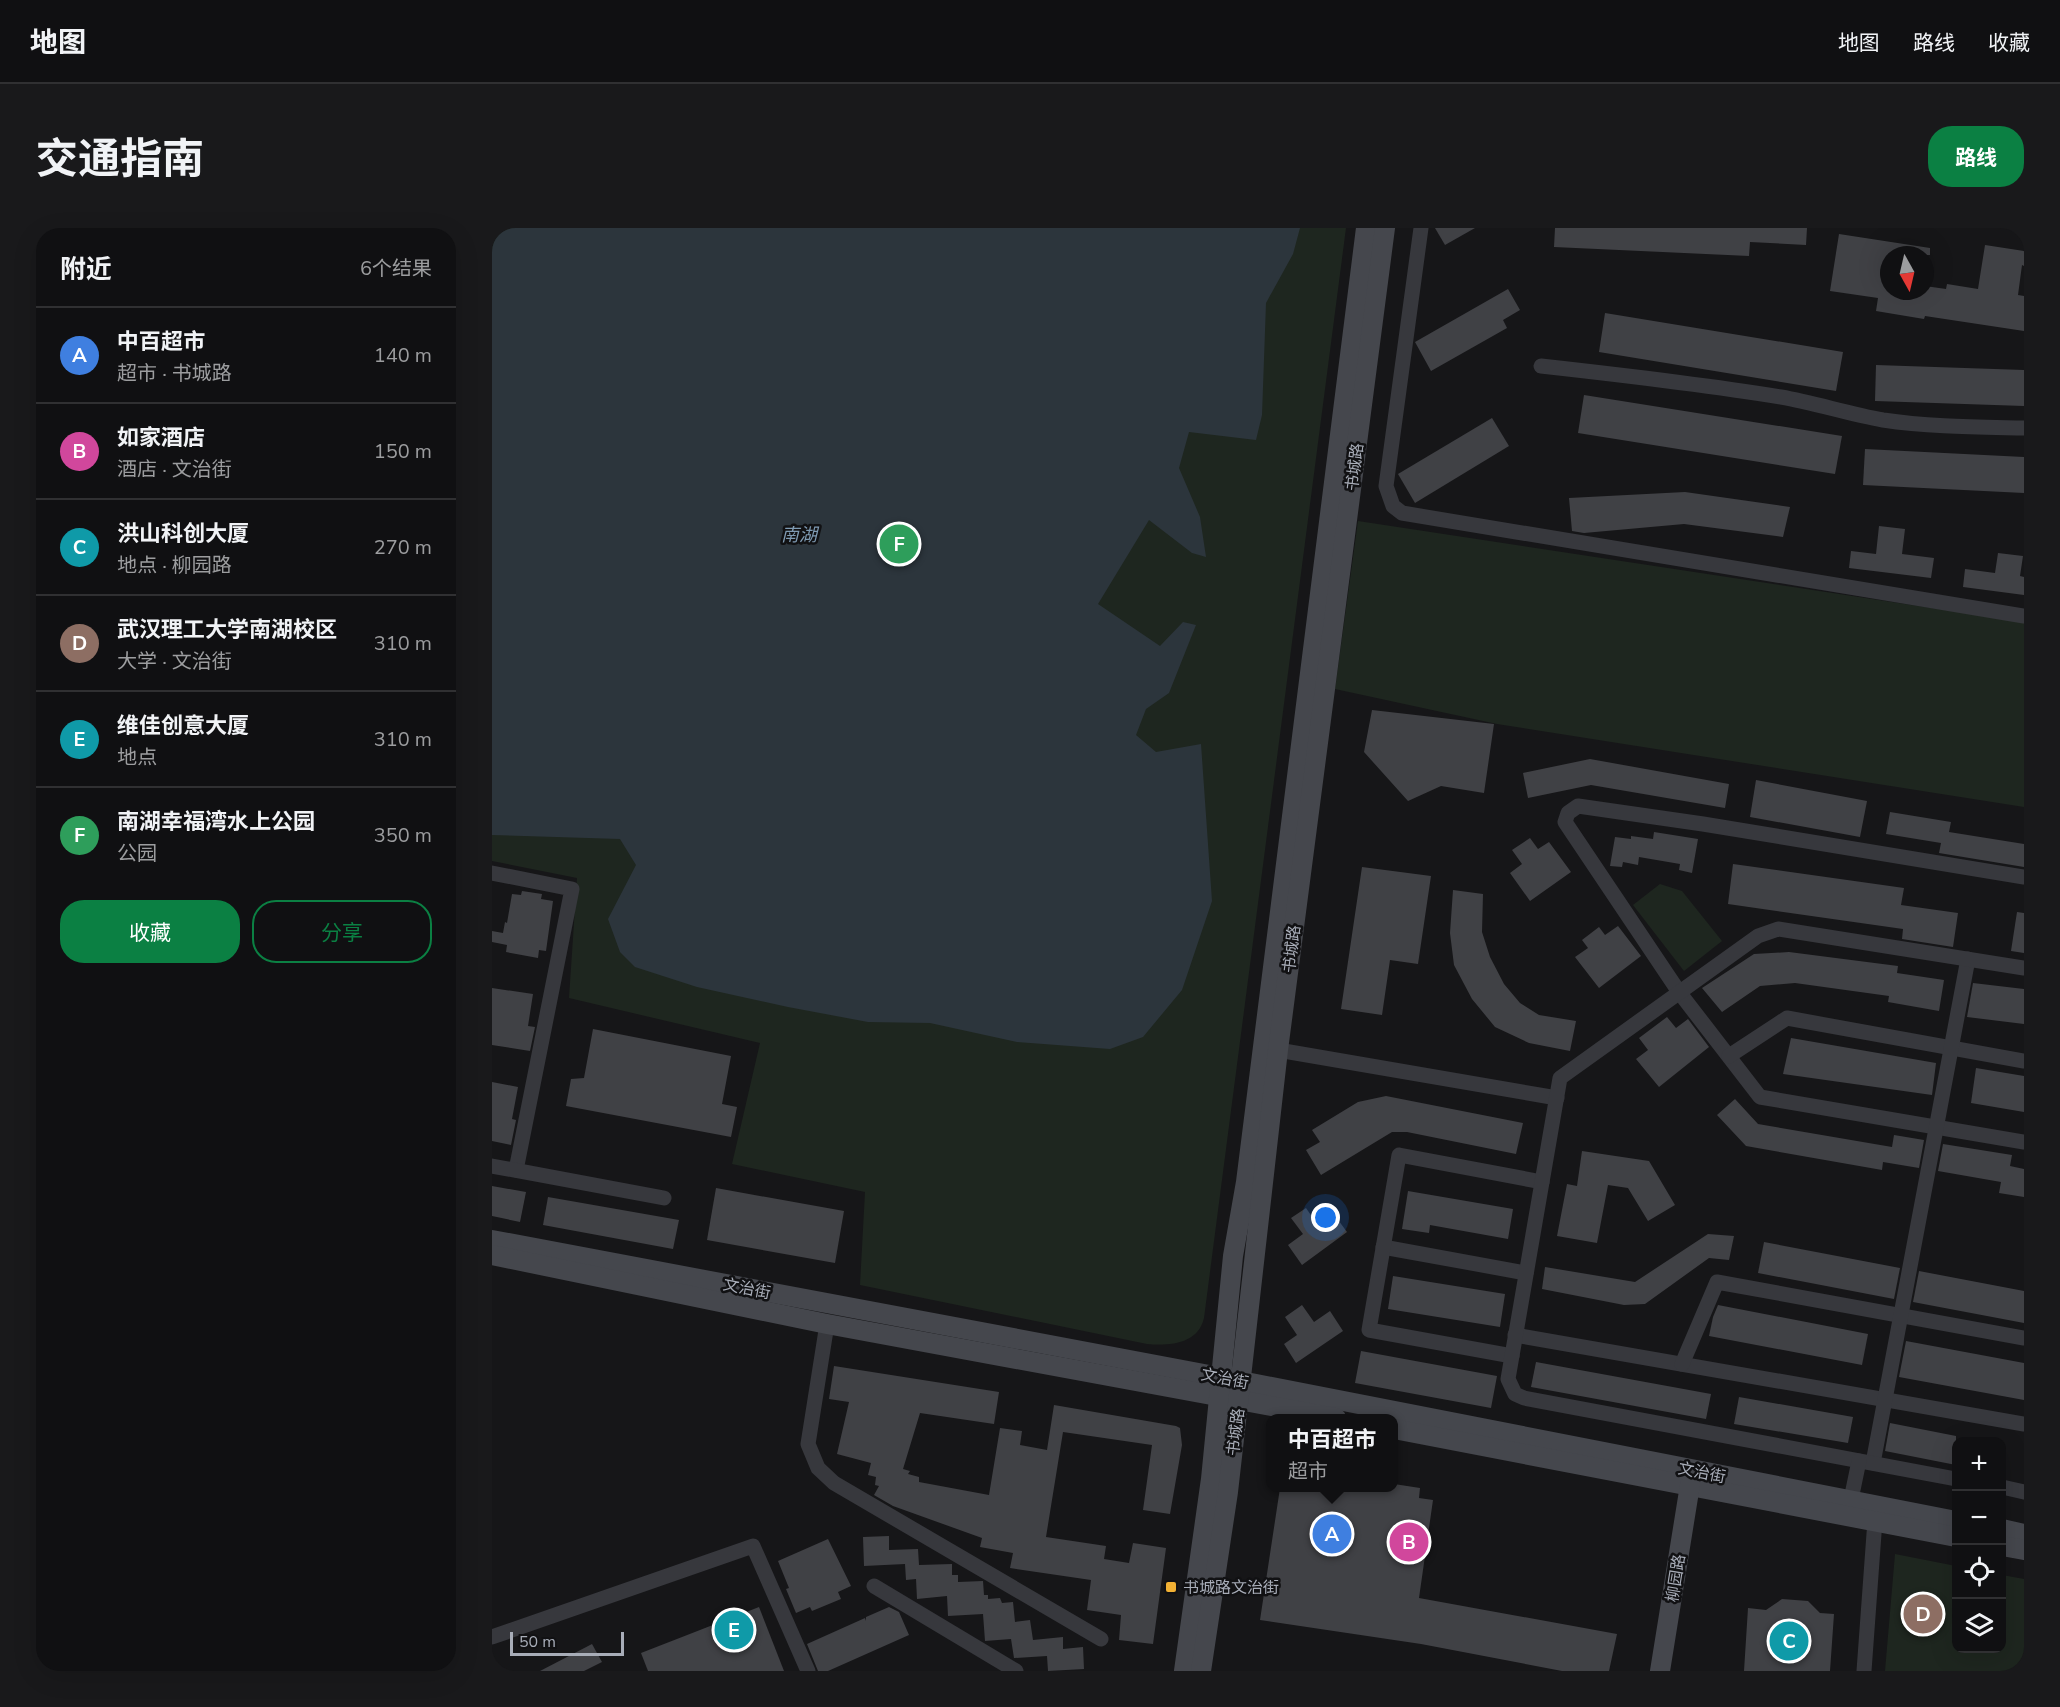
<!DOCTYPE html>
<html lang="zh">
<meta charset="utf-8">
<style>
:root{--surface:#101012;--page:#19191b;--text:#f1f3f6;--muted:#9c9d9f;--line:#303032;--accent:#0b8043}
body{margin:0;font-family:"Nunito Sans","Noto Sans SC",sans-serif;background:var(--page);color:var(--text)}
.controls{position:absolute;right:18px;bottom:18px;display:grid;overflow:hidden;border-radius:12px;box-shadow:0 6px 24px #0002}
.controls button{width:54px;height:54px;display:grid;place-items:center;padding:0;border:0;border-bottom:2px solid var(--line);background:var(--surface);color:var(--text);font:30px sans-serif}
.compass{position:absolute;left:1388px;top:18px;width:54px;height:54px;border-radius:50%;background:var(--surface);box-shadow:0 6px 24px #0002;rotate:172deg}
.scale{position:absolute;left:18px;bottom:15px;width:114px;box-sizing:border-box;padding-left:6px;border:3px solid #a8adb8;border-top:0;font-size:16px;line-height:21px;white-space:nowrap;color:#a8adb8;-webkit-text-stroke:4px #111113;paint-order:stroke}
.you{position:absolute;left:834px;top:990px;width:21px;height:21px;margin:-15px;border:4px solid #fff;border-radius:50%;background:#1a73e8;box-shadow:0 0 0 9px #1a73e833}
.badge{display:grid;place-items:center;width:39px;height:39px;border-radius:50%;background:var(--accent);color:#fff;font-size:20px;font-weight:700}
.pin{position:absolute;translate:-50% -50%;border:3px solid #fff;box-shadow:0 2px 6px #0006}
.popup{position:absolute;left:774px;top:1186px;width:132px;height:78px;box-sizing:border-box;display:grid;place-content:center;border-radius:12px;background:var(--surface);filter:drop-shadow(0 2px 4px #0005);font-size:20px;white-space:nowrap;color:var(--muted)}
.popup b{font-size:22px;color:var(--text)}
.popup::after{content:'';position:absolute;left:50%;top:100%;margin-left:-12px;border:12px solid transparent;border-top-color:var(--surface)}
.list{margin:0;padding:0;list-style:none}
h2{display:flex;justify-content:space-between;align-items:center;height:78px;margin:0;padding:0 24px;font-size:26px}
h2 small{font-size:20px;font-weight:400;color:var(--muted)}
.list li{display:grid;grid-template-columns:39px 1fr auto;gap:18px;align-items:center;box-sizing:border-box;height:96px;padding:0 24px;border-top:2px solid var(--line)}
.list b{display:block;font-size:22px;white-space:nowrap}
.list p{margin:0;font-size:20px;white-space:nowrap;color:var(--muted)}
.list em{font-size:20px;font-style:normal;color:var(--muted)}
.actions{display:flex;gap:12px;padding:18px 24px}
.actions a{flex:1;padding:14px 0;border:2px solid var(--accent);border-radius:24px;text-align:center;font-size:21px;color:var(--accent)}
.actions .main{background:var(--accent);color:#fff}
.icon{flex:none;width:33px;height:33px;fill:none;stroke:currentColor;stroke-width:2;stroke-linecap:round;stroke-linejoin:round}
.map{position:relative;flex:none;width:1532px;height:1443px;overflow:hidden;border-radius:24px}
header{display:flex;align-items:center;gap:36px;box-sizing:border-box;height:84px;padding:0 30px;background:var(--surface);border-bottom:2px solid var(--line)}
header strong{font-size:28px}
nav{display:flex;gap:33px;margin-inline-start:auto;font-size:21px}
.intro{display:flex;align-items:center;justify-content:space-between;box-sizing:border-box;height:144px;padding:0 36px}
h1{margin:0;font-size:42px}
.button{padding:15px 27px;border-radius:24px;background:var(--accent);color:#fff;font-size:21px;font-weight:700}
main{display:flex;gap:36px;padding:0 36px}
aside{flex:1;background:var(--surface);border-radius:24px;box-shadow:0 6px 24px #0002}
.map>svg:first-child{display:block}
</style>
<header>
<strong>地图</strong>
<nav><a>地图</a><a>路线</a><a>收藏</a></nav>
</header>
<div class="intro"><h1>交通指南</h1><a class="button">路线</a></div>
<main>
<aside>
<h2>附近<small>6个结果</small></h2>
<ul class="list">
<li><span class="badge" style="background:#3f7fe0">A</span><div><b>中百超市</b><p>超市 · 书城路</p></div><em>140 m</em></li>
<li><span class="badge" style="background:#d1479c">B</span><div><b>如家酒店</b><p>酒店 · 文治街</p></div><em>150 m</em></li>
<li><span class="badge" style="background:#0f9aa8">C</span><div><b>洪山科创大厦</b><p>地点 · 柳园路</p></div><em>270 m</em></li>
<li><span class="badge" style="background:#8d6e63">D</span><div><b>武汉理工大学南湖校区</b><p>大学 · 文治街</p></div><em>310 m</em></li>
<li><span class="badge" style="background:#0f9aa8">E</span><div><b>维佳创意大厦</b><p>地点</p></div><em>310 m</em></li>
<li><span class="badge" style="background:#2e9e5b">F</span><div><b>南湖幸福湾水上公园</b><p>公园</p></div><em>350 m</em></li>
</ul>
<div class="actions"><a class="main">收藏</a><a>分享</a></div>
</aside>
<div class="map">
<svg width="1532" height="1443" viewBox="0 0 1532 1443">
<rect width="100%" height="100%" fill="#161618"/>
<g fill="#1e261f">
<path d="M0 0H854L712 1090C706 1116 678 1118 655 1116L368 1057 373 964 240 936 268 815 77 770 85 650 0 633Z"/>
<path d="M866 293 1532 394V579L1005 496 843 461Z"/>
<path d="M1168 656 1190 663 1230 713 1192 743 1141 677Z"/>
<path d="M1403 1326 1464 1338V1420H1510V1347L1532 1351V1443H1393Z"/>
</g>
<path fill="#2c353c" d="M0 0H808L801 26 774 75 770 187 764 212 697 204 687 240 708 289 714 329 700 325 657 292 606 376 668 418 691 394 704 397 677 465 654 481 644 507 664 524 709 516 720 673 690 762 651 809 618 821 525 814 438 795 376 794 296 779 205 759 143 739 128 724 116 691 144 637 128 611 0 607Z"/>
<g fill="#404145">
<path d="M943 0H983L953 17Z"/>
<path d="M1063 0H1315L1314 17 1258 14 1257 28 1062 19Z"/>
<path d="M1347 6 1438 20V27H1397V63H1433V58L1454 61 1455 56 1486 61 1493 17 1532 23V38L1530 37 1526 67 1532 68V103L1433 88 1432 91 1384 83 1386 70 1338 63Z"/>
<path d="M1016 61 1028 82 1011 92 1015 100 939 143 923 114Z"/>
<path d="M1113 85 1351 124 1344 163 1107 124Z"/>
<path d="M1384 137 1532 142V178L1383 173Z"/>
<path d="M1092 167 1350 208 1343 246 1086 205Z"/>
<path d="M1000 190 1017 218 923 275 906 246Z"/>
<path d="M1373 221 1532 229V265L1371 257Z"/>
<path d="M1193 264 1298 279 1291 309 1192 296 1092 305 1080 303 1077 270Z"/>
<path d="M1387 298 1413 301 1410 326 1442 330 1439 350 1357 340 1359 323 1384 326Z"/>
<path d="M1506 325 1531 328 1528 348 1532 349V367L1471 359 1473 341 1503 345Z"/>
<path d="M880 482 1002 496 992 565 949 558 916 573 872 524Z"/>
<path d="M1098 531 1237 556 1233 580 1099 557 1036 570 1031 545Z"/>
<path d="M1264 552 1375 573 1368 609 1258 589Z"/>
<path d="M1398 584 1459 594 1457 604 1532 616V639L1447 625 1449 615 1394 606Z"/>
<path d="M1162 604 1206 611 1200 645 1187 642 1188 636 1147 629 1146 637 1131 634 1130 639 1118 638 1123 609 1139 611V608L1161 611Z"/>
<path d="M1038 610 1046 621 1057 614 1079 644 1038 673 1018 645 1030 636 1020 622Z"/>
<path d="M1241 636 1412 660 1409 677 1466 685 1461 719 1410 711 1411 701 1236 676Z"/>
<path d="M870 639 939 648 926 736 898 732 890 787 849 781Z"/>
<path d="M961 662 991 666 990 704 998 729 1012 756 1028 775 1047 787 1084 793 1078 823 1037 815 1003 799 980 771 962 737 958 705Z"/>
<path d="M30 663 50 666 49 671 61 673 54 723 47 722 46 730 14 724 15 717 0 714V703L11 705 13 694 15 695 20 666 29 667Z"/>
<path d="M1525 684 1532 685V725L1519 723Z"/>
<path d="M1126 698 1149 728 1107 760 1083 729 1096 720 1090 712 1107 699 1113 707Z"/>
<path d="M1297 724 1406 738 1405 745 1452 752 1447 783 1396 774 1397 768 1303 755 1268 758 1230 784 1210 760 1262 726Z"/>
<path d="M1481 755 1532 761V796L1475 789Z"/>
<path d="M0 760 41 766 36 798 43 799 38 823 0 817Z"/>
<path d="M1175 789 1184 800 1196 791 1217 819 1167 859 1144 831 1156 822 1147 810Z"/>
<path d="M101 801 239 828 230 876 245 879 239 909 74 878 79 851 92 850Z"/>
<path d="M1299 810 1444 835 1440 867 1291 846Z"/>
<path d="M1484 840 1532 848V884L1479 875Z"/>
<path d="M0 854 26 859 20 891 24 892 19 917 0 913Z"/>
<path d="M894 868 1031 895 1024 926 915 904H900L829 947 814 922 828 914 820 902 866 874Z"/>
<path d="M1243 871 1266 896 1400 919 1402 907 1432 912 1427 940 1391 934 1390 942 1254 918 1225 887Z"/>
<path d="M1451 916 1520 927 1518 938 1532 941V969L1507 965 1509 954 1446 943Z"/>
<path d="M1090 923 1157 933 1183 977 1156 993 1136 960 1116 957 1105 1015 1065 1008 1075 956 1085 958Z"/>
<path d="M0 958 34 964 28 994 0 988Z"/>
<path d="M224 960 352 983 343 1035 215 1012Z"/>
<path d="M916 963 1021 981 1016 1011 938 997 937 1005 910 1001Z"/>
<path d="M56 969 187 992 181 1021 51 997Z"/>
<path d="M814 980 825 996 841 985 855 1004 810 1037 796 1017 811 1006 799 990Z"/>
<path d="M1216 1006 1242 1008 1237 1032 1217 1030 1153 1076 1132 1077 1050 1061 1053 1039 1143 1054Z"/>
<path d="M1272 1014 1408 1040 1402 1071 1266 1045Z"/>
<path d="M1427 1043 1532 1063V1095L1421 1074Z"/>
<path d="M901 1048 1013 1066 1008 1099 896 1081Z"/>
<path d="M810 1077 822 1094 838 1083 851 1103 804 1135 792 1116 805 1107 793 1089Z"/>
<path d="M1226 1077 1376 1106 1370 1137 1217 1108 1221 1089Z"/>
<path d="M1414 1113 1532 1135V1172L1407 1149Z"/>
<path d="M869 1123 1005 1148 999 1180 863 1155Z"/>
<path d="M1044 1134 1219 1166 1214 1191 1039 1159Z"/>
<path d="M342 1138 507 1164 502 1196 428 1185 411 1241 418 1243 416 1246 427 1249V1254L497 1267 508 1200 530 1203 528 1217 555 1222 562 1177 684 1198 688 1200 690 1217 678 1286 651 1282 660 1217 571 1204 554 1309 614 1318 612 1331 637 1335 641 1315 674 1320 661 1416 627 1412 629 1387 595 1382 599 1352 518 1340 521 1325 488 1319 490 1310 401 1278 382 1267 387 1258 383 1257 384 1249 376 1247 379 1235 345 1226 357 1174 337 1171Z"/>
<path d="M1247 1169 1361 1189 1356 1215 1242 1196Z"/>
<path d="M1398 1195 1464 1208V1237L1393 1223Z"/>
<path d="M902 1256 928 1260 927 1270 941 1272 927 1370 1125 1406 1117 1443H1070L929 1416 768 1392 788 1260H902Z"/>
<path d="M397 1308V1322L426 1321 427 1337 460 1336V1347H466V1354L491 1353 492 1367H496V1371L508 1370 510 1375 521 1374 523 1394 538 1392 541 1412 571 1409V1421L591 1419 592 1441 556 1443 555 1428 522 1430 519 1411 493 1413 491 1386 456 1388 455 1368 425 1371 424 1351 414 1352 413 1336 372 1338 371 1309Z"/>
<path d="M336 1311 359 1358 346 1364 349 1371 320 1383 318 1379 304 1385 294 1361 297 1360 286 1333Z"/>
<path d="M1290 1371 1316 1373 1328 1385 1342 1386 1338 1443H1252L1256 1380 1274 1382Z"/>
<path d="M267 1379 292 1443H156L149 1425Z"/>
<path d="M397 1379 407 1384 417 1407 336 1443H326L315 1416 373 1390 374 1393V1389Z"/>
<path d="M100 1416 110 1434 92 1443H48Z"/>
</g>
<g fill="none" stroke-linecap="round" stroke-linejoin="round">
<g stroke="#37383d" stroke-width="15">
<path d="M929 0 894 258 901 278 910 285 1532 388"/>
<path d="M1049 138C1130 147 1209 156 1289 169 1323 175 1357 186 1391 192 1437 199 1485 199 1532 200"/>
<path d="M0 645 80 661 24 942"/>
<path d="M1532 649 1211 596 1086 578 1076 585 1073 594 1187 764 1268 869 1532 914"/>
<path d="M786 822 1065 870"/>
<path d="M1237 828 1295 790 1532 833"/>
<path d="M0 938 172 970"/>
<path d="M891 1019 1034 1045"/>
<path d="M335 1096 316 1216 326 1240 342 1255 609 1411"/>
<path d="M1023 1107 1532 1196"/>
<path d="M1020 1128 877 1102 907 927 1050 954"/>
<path d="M1190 1136 1225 1054 1532 1110"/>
<path d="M1381 1235 1476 731"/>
<path d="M1464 1251 1032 1170 1023 1166 1016 1151 1068 850 1266 708 1286 701 1532 740"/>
<path d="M1510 1259 1532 1264"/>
<path d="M1357 1281 1367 1233"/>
<path d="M382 1358 524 1443"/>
<path d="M0 1409 261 1318 316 1443"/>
<path d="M1372 1443 1383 1292"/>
</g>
<g stroke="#45474d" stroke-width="20">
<path d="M0 1012 749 1153 1464 1293"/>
<path d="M0 1027 335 1096 844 1190"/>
<path d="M902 1201 1464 1309"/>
<path d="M1510 1301 1532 1306"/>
<path d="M1510 1318 1532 1322"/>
<path d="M692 1443 719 1251 741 1028 754 954 874 0"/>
<path d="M709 1443 736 1264 786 822 893 0"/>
<path d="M1168 1443 1198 1257"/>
</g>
</g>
<rect fill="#f2b134" stroke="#111113" stroke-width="2" x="673" y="1353" width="12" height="12" rx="3"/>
<g text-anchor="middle" stroke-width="5" stroke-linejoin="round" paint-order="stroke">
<g font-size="16" fill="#a8adb8" stroke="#111113">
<text transform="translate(862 239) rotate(-83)" y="6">书城路</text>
<text transform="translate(799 721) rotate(-83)" y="6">书城路</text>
<text transform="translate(255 1060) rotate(11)" y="6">文治街</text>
<text transform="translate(733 1150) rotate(11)" y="6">文治街</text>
<text transform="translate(743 1204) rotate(-83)" y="6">书城路</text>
<text transform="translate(1210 1244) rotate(11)" y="6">文治街</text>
<text transform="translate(1183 1350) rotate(-81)" y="6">柳园路</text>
</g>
<g font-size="16" fill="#a8adb8" stroke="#111113" text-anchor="start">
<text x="691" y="1365">书城路文治街</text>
</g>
<g font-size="18" font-style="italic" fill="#7f9bb3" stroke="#111113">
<text x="307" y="313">南湖</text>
</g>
</g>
</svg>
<div class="controls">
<button>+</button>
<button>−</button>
<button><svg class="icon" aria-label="locate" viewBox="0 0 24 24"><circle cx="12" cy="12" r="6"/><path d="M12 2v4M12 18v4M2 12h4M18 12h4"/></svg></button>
<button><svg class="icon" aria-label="layers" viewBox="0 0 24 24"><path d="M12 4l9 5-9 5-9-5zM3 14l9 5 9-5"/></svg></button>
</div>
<svg class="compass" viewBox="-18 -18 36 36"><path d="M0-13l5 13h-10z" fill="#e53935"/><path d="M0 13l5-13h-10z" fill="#9c9d9f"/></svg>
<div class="scale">50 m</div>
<div class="you"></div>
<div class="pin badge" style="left:840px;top:1306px;background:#3f7fe0">A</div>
<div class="popup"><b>中百超市</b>超市</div>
<div class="pin badge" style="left:917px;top:1314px;background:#d1479c">B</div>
<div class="pin badge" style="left:1297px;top:1413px;background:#0f9aa8">C</div>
<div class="pin badge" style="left:1431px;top:1386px;background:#8d6e63">D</div>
<div class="pin badge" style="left:242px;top:1402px;background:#0f9aa8">E</div>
<div class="pin badge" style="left:407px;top:316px;background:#2e9e5b">F</div>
</div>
</main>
